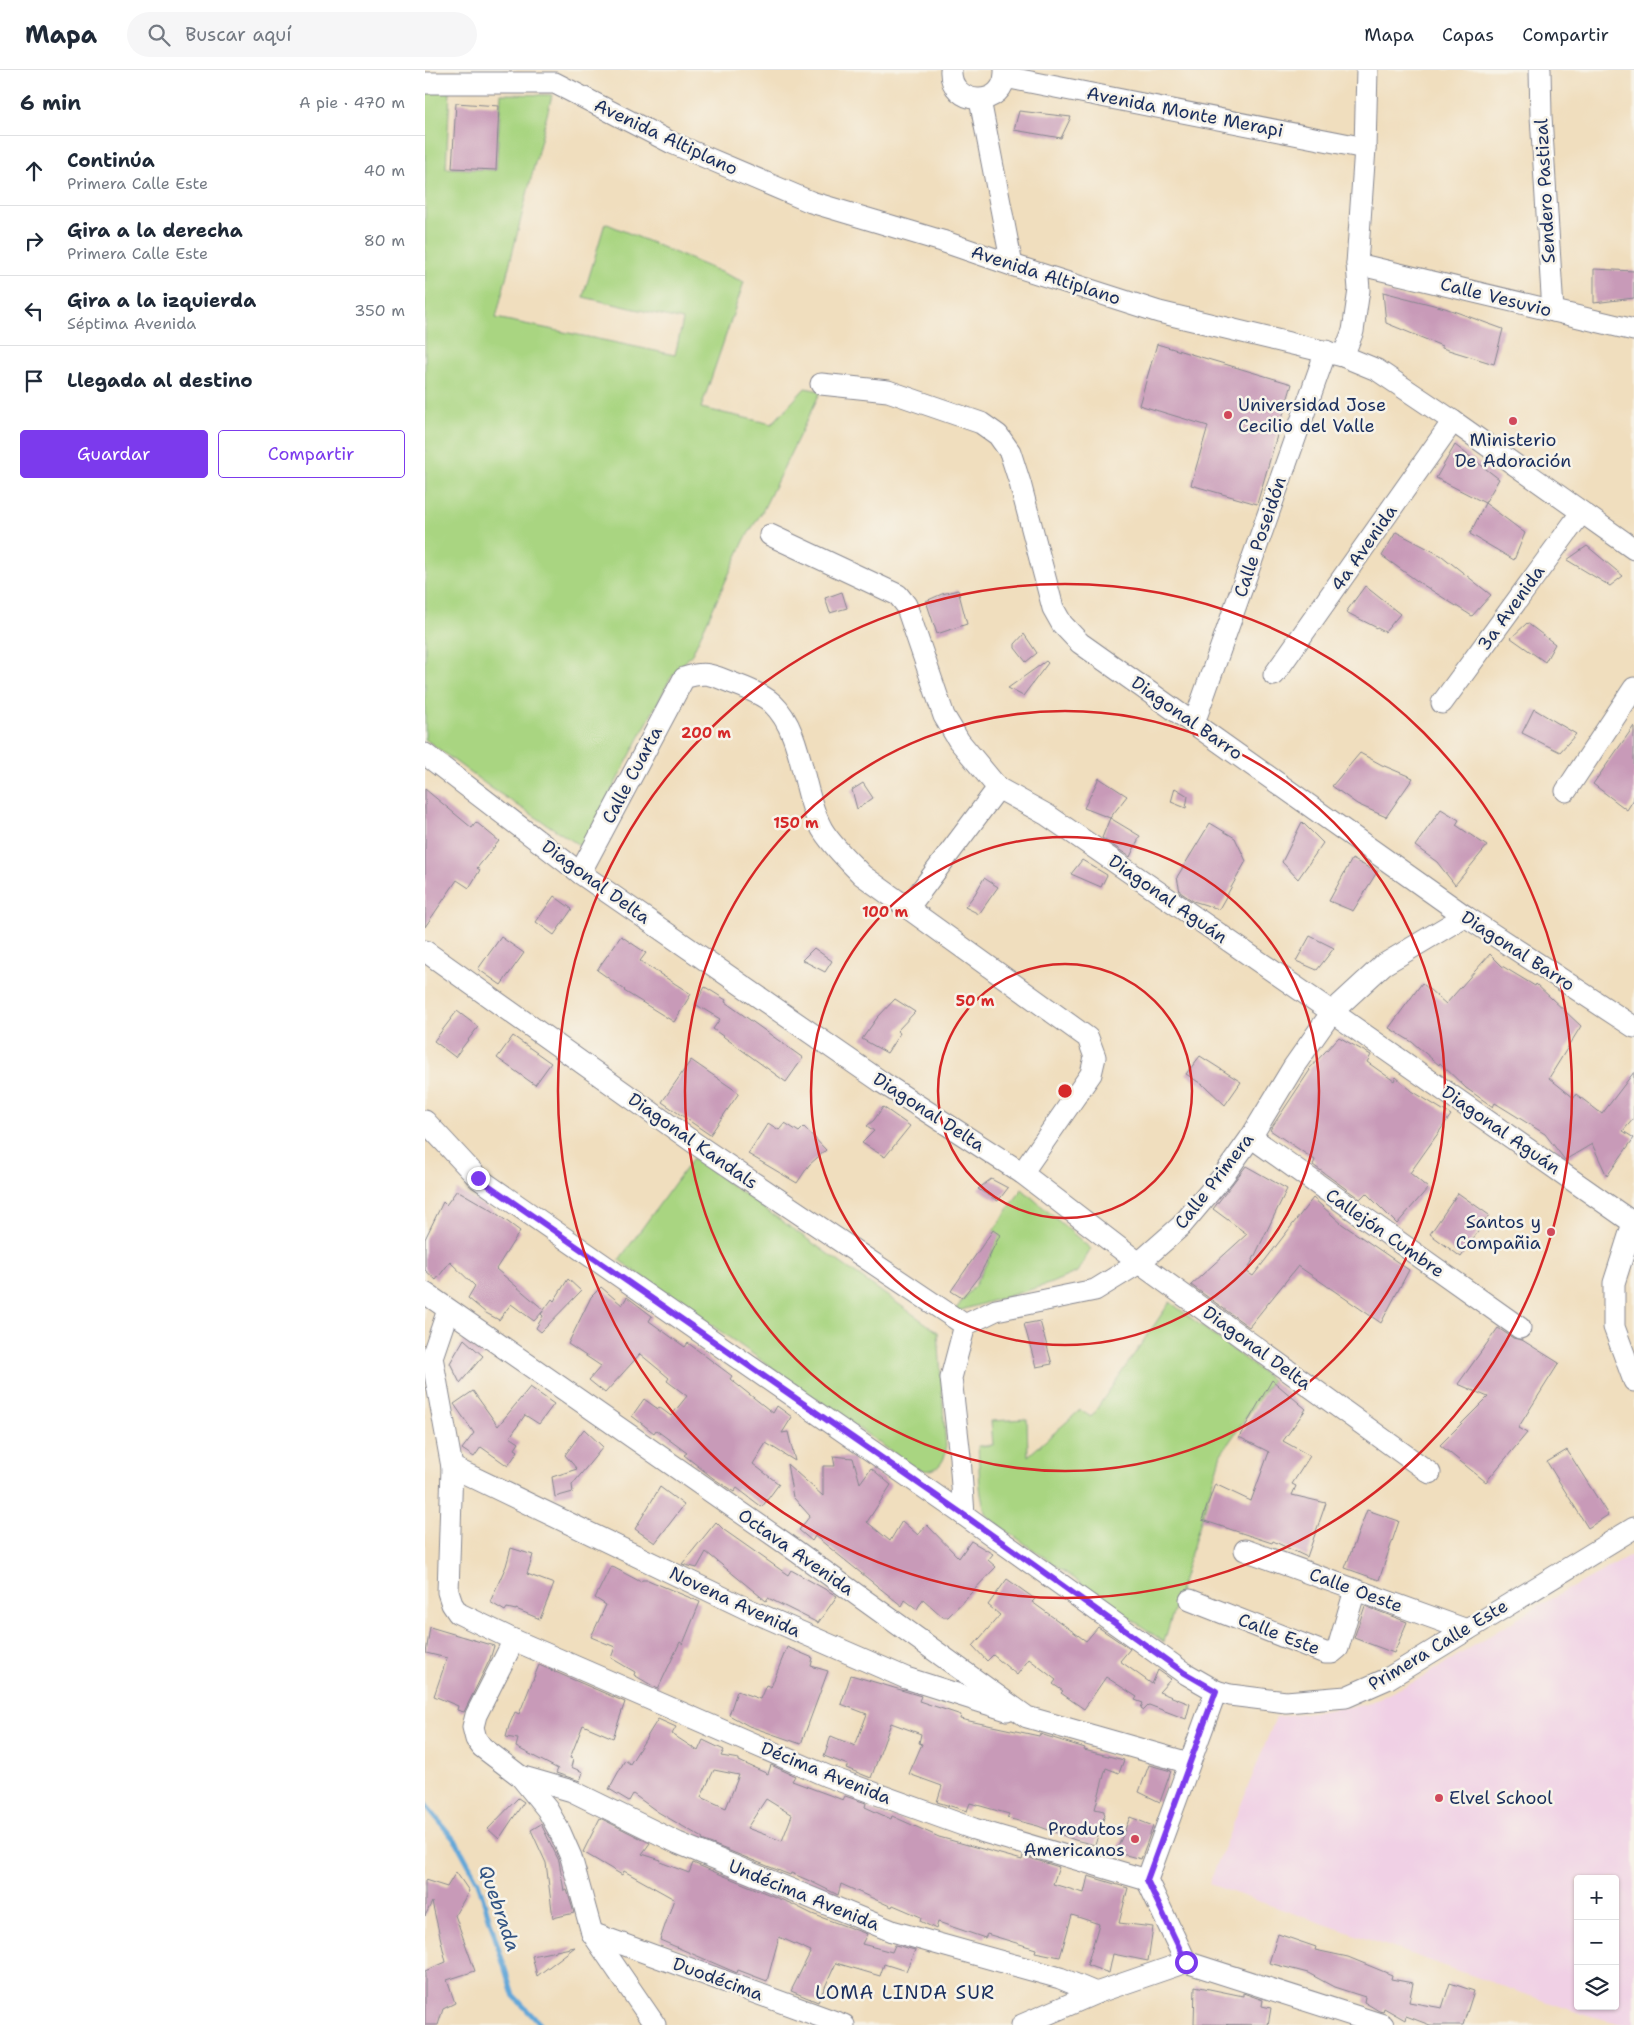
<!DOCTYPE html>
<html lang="es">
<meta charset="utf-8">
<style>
:root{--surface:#fff;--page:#f6f6f7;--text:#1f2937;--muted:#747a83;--line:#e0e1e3;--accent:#7c3aed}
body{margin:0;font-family:"Shantell Sans",sans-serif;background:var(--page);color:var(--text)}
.controls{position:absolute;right:15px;bottom:15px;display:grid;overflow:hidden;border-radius:5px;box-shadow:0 1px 4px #0004}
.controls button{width:45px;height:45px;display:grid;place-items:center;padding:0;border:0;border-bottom:1px solid var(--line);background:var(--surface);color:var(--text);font:25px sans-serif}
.stop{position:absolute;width:15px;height:15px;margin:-11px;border:4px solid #7c3aed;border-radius:50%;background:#fff}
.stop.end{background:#7c3aed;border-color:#fff;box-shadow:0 1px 5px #0008}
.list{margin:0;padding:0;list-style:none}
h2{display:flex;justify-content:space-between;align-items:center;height:65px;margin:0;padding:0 20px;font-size:21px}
h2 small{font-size:16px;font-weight:400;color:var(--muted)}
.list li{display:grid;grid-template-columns:32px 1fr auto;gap:15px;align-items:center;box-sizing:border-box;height:70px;padding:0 20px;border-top:1px solid var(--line)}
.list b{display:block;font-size:19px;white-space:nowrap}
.list p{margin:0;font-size:16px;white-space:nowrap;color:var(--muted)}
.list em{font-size:16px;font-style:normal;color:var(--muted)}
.actions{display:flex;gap:10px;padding:15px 20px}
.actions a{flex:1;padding:11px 0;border:1px solid var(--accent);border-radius:5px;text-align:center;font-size:18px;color:var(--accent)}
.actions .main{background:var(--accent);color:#fff}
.icon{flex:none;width:28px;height:28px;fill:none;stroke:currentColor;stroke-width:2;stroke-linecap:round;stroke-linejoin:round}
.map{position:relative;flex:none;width:1209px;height:1955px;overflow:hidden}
header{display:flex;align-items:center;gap:30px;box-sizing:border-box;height:70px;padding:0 25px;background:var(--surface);border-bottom:1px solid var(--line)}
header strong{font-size:24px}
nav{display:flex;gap:28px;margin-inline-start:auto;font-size:18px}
.search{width:350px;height:45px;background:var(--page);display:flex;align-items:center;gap:12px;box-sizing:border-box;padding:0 18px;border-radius:28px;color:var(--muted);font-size:19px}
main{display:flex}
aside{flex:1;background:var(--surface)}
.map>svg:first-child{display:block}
</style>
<header>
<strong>Mapa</strong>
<div class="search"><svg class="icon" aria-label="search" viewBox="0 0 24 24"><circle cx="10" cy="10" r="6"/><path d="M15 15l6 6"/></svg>Buscar aquí</div>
<nav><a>Mapa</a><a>Capas</a><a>Compartir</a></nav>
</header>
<main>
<aside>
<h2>6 min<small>A pie · 470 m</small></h2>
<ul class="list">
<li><svg class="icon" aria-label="ahead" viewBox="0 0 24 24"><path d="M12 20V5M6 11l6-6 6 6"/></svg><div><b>Continúa</b><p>Primera Calle Este</p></div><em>40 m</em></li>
<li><svg class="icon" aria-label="right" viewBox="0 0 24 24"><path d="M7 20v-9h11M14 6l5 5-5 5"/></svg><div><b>Gira a la derecha</b><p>Primera Calle Este</p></div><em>80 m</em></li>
<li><svg class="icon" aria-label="left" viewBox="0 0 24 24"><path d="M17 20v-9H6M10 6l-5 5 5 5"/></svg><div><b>Gira a la izquierda</b><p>Séptima Avenida</p></div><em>350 m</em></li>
<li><svg class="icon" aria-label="arrive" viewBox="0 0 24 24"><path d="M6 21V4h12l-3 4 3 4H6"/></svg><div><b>Llegada al destino</b></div></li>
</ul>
<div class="actions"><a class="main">Guardar</a><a>Compartir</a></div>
</aside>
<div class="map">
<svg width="1209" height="1955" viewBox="0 0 1209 1955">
<rect width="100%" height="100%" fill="#f7f3e8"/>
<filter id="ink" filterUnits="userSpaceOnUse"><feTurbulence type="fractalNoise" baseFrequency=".02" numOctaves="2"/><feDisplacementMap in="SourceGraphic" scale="10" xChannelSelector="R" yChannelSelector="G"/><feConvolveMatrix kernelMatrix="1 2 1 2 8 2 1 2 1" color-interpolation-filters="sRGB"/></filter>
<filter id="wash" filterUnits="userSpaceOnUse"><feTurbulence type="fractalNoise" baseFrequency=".0096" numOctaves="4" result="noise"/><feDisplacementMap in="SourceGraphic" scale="20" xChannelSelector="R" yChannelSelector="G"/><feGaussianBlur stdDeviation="1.12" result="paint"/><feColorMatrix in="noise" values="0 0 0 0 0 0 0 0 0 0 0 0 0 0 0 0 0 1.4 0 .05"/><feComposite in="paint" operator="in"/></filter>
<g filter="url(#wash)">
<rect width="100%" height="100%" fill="#f0debe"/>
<path fill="#f0d0e5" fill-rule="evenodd" d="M1209 1484V1955H1197L1166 1947 784 1814 851 1647 939 1635 995 1609 1111 1537ZM1153 1809H1190V1936H1153Z"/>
<g fill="#a9d581" stroke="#628270">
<path d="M0 21H25L21 98 71 100 76 24 127 25 71 248 250 285 258 250 158 227 180 153 319 212 276 338 347 354 380 318 396 321 337 442 320 469 267 584 245 609 157 777 66 718 0 669Z"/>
<path d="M268 1088 513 1262 521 1379C519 1399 504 1406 487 1396L194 1190Z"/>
<path d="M597 1119 666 1179 652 1202 624 1214 533 1241 530 1240 550 1215 568 1181 558 1176Z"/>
<path d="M745 1232 847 1310 796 1384 739 1572 565 1449C552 1432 555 1397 553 1376L568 1375 566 1351 602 1349 603 1386 655 1340 666 1347Z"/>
</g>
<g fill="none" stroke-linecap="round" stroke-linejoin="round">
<path stroke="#64a7d8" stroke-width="5" d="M0 1734 32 1773 53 1812 88 1925 116 1955"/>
</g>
<g id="blocks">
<g fill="#c89ab8" fill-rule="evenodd">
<path d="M31 33 74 36 71 100 27 98Z"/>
<path d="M594 41 646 47 636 68 589 60Z"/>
<path d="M1169 199 1209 201V228L1169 233Z"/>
<path d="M958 222 1020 238 1078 259 1069 294 1017 278V276L961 253Z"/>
<path d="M732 274 867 314 832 434 766 415 783 356 714 335Z"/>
<path d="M1030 375 1074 409 1060 433 1011 408Z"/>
<path d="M1060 433 1100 463 1089 490 1045 464Z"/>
<path d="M971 462 1017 486 1066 525 1047 546 995 513 957 486Z"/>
<path d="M1162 476 1198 506 1185 516 1142 490Z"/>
<path d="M940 516 975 544 960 562 921 542Z"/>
<path d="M533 520 542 554 512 564 501 531 517 524Z"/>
<path d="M417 522 422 538 405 543 400 528Z"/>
<path d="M1102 553 1130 574 1120 592 1086 568Z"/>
<path d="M599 564 612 583 601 592 590 578V574Z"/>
<path d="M621 591 623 593 598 626 583 618Z"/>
<path d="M1109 639 1151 664 1135 682 1097 663Z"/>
<path d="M1209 656V729L1202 740 1168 714Z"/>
<path d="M935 683 957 695 988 708 961 747 932 734 907 716Z"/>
<path d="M674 708 702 726 685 748 659 738Z"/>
<path d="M438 713 448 728 432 739 427 720Z"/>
<path d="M750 718 763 726 761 738 746 732Z"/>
<path d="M0 719 47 758 51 752 74 771 52 798 55 800 44 818 32 810 0 857Z"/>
<path d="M1016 739 1034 750 1031 755 1062 776 1030 815 1012 792 990 776Z"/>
<path d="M685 748 715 766 705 787 677 768Z"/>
<path d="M877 752 898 773 873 809 857 792Z"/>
<path d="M785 753 810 768 821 791 794 839 768 831 755 822 752 807Z"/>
<path d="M927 789 952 802 928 841 904 831Z"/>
<path d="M657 790 682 805 676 817 646 804Z"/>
<path d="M559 808 573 817 554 844 540 837 550 824Z"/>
<path d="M129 826 147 839 129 865 111 852Z"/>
<path d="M196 866 221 883 215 891 266 924 249 952 199 921 200 920 172 900Z"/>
<path d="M885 866 909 878 892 900 871 891Z"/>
<path d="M76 867 99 883 76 915 53 899Z"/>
<path d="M389 878 407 891 400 902 377 890Z"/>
<path d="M1065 884 1077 896 1110 916 1111 914 1156 956 1124 1008 1149 1028 1151 1024 1177 1044 1209 1002V1048L1198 1061 1209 1068 1182 1106 1167 1074 1140 1090 1120 1064 1070 1033 1068 1037 1041 1018 1015 993 1014 995 987 972 964 958 997 913 1021 934Z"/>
<path d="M280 917 301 930 300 932 378 988 361 1012 288 959 295 949 270 934Z"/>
<path d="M470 929 490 942 472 961 475 963 462 983 437 969 452 948Z"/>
<path d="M32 941 53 957 30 987 9 971Z"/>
<path d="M88 966 126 993 110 1015 72 988Z"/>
<path d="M914 967 946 985 942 992 969 1011 971 1007 987 1021 1026 1045 985 1103 1003 1118 972 1154 941 1123 935 1129 888 1095 890 1090 845 1060 885 1000 884 999Z"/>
<path d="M775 986 816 1012 800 1035 781 1017 761 1004Z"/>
<path d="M266 990 314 1023 285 1065 237 1032Z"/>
<path d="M458 1037 485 1056 460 1087 437 1073 449 1061 442 1056 449 1050Z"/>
<path d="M343 1053 354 1060 360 1053 374 1062 379 1057 401 1080 384 1095 372 1113 323 1084Z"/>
<path d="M821 1096 862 1119 822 1202 828 1206 888 1128 917 1154 984 1200 956 1253 873 1196 824 1257 766 1215 822 1164 788 1139Z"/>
<path d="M566 1109 583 1118 573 1131 553 1119Z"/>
<path d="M32 1120 68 1141 95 1161 71 1199 119 1240 109 1251 86 1234 74 1250 61 1243 43 1228 50 1216 25 1192 11 1210 0 1200V1169L18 1132 21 1135Z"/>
<path d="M1033 1123 1064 1145 1036 1187 1005 1164Z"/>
<path d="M568 1160 575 1165 554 1206 537 1228 526 1221Z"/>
<path d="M143 1209 156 1221 116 1262 111 1258 118 1246 116 1244 127 1229 129 1231Z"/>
<path d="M176 1217 197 1235 202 1227 227 1246 224 1251 260 1277 263 1273 307 1306 305 1309 348 1343 352 1336 367 1347 357 1363 363 1362 370 1391 341 1373 328 1394 354 1414 337 1437 312 1418 309 1422 288 1408 259 1385 262 1383 231 1360 229 1363 207 1346 219 1329 233 1339 234 1337 246 1346 262 1326 242 1311 244 1308 215 1284 180 1323 164 1310 176 1296 143 1274 166 1227Z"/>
<path d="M615 1251 627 1294 611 1297 599 1254Z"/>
<path d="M1073 1258 1088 1268 1097 1270 1134 1293 1093 1358 1102 1363 1061 1412 1015 1375 1063 1327 1033 1314Z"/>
<path d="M39 1269 58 1286 35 1313 25 1293Z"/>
<path d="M847 1310 881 1339 858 1371 885 1386 867 1414 871 1416 867 1425 901 1433 882 1487 848 1471 847 1473 777 1450 790 1414 826 1431 844 1382 814 1367Z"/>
<path d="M105 1317 129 1334 114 1354 100 1345 85 1367 94 1373 90 1379 93 1381 83 1396 56 1377 49 1387 37 1379 49 1363 29 1334 48 1321 73 1356Z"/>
<path d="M159 1359 178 1377 147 1415 148 1422 130 1427 127 1407 152 1399 140 1385Z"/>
<path d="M1142 1380 1183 1445 1163 1458 1122 1392Z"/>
<path d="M408 1386 428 1388 435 1413 446 1398 466 1415 442 1452 465 1471 477 1451 493 1465 502 1455 534 1488 546 1471 568 1484 563 1490 571 1497 523 1547H518L498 1529 492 1539 480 1530 477 1536 390 1466 387 1471 374 1460 385 1446 368 1427 362 1394 398 1426V1396H410Z"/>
<path d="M235 1417 259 1435 230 1473 210 1459Z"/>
<path d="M942 1440 974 1451 954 1510 920 1498Z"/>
<path d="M291 1452 299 1460 363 1505 366 1500 412 1526 393 1553 343 1528 341 1531 281 1482 272 1498 257 1494Z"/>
<path d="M86 1478 108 1485 102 1504 129 1514 115 1549 91 1539V1540L82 1538 80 1541 65 1532 81 1496Z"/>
<path d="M186 1496 216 1512 217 1510H223L275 1532 258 1574 255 1572 233 1619 209 1605 210 1602 186 1588 190 1577 166 1567 181 1535 170 1528Z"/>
<path d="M582 1509 610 1529 607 1532 661 1571 673 1557 705 1579 695 1591 727 1614 733 1600 746 1609 734 1622 765 1634 761 1649 724 1635 719 1640 716 1638 718 1633 710 1630 712 1627 681 1607 659 1639 636 1623 638 1621 628 1614 631 1610 604 1589 592 1605 568 1585 562 1591 548 1576 575 1545 563 1535Z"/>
<path d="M940 1536 982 1552 969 1583 929 1568Z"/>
<path d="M5 1557 69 1576 65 1589 39 1642 32 1640 33 1636 9 1626 22 1588 1 1583Z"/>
<path d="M362 1577 388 1588 386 1596 403 1601 376 1674 324 1656 304 1645 312 1621 335 1629 341 1615 346 1617Z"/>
<path d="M114 1595 200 1632 188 1668 158 1655 145 1688 148 1689 146 1697 158 1702 155 1711 131 1703 133 1699 91 1677 93 1669 81 1667 84 1656 90 1642 94 1644Z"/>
<path d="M426 1605 496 1626 494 1631 536 1645 535 1649 614 1666 615 1664 660 1678 659 1680 699 1690 694 1703 681 1698 670 1739 679 1741V1743L680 1744 670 1775 650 1770 613 1756 582 1748 584 1744 545 1733 542 1741 512 1732 517 1716 484 1704 497 1674 494 1673 496 1664 466 1653 446 1708 421 1698 423 1695 399 1686 406 1666 430 1676 442 1644 416 1634Z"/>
<path d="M233 1649 251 1657 247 1664 273 1681 278 1670 299 1680 296 1686 314 1689V1691L343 1704 346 1695 370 1706 367 1711 418 1730 420 1726 441 1733 440 1737 466 1749 467 1746 514 1767 597 1790 598 1786 634 1797 628 1814 659 1823 663 1806 703 1818 694 1853 728 1857 723 1891 688 1884 684 1903 662 1895 674 1854 647 1845 635 1887 610 1882 611 1879 562 1864 560 1868 513 1852 511 1859 495 1851 496 1847 468 1835 467 1837 416 1814 413 1825 385 1811 366 1803 365 1805 277 1770 278 1768 233 1742 208 1724 204 1731 184 1719 200 1690 205 1694ZM289 1700 314 1705 301 1738 276 1727ZM341 1729 367 1745 357 1771 322 1758Z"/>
<path d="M724 1695 746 1701 735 1732 714 1722Z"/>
<path d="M93 1728 99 1732 74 1769 63 1759Z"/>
<path d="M705 1747 728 1756 716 1789 693 1783V1777Z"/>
<path d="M175 1748 225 1773 217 1784 236 1790 235 1792 264 1803 268 1793 367 1834 387 1844 442 1864 437 1874 467 1882 470 1875 490 1880 481 1901 459 1894 455 1906 411 1893 393 1932 366 1921 386 1881 354 1867 342 1911 313 1900 312 1903 235 1870 249 1829 199 1801 197 1805 158 1782Z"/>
<path d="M116 1754 134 1791 139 1821 142 1820 149 1843 128 1848 121 1793 106 1760Z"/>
<path d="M31 1802 44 1821 30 1845 50 1901 22 1910 30 1933 18 1939 13 1955H0V1901L21 1892 7 1832 0 1846V1810L22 1817Z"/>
<path d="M853 1864 891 1877 890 1880 923 1887 967 1905 966 1909 988 1913 984 1932 1017 1938 1025 1913 1049 1921 1038 1955H1005L981 1946 980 1950 959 1938 958 1942 954 1941 939 1932 940 1927 909 1917 883 1903 844 1893Z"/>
<path d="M150 1877 112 1906 107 1886Z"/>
<path d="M770 1916 818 1926V1923L838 1930 837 1936 846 1938 843 1955 769 1954Z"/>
</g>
</g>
</g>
<g filter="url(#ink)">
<use href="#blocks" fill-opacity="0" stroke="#86868e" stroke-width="1"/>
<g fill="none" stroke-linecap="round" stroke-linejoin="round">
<g stroke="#86868e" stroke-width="23">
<g id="minor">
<path d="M526 0C524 37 582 40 580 0"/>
<path d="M1115 0 1116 46 1128 241"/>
<path d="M580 7 940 78"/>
<path d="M0 13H130L247 73 386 132 517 171 587 195 734 242 918 286 952 300 1028 351 1209 479"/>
<path d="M555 30 587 195"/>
<path d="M932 194 1209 260"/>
<path d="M918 286 928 261 934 220 932 194 940 78 942 0"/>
<path d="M396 314 463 321 556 353 573 365 585 382 595 413 628 538 637 554 655 573 1040 846 1209 957"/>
<path d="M345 465 473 525 481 535 519 646 534 671 573 718 622 745 907 942 1207 1152"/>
<path d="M849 605 1028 351"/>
<path d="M1017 633 1156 443"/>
<path d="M769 653 901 281"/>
<path d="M0 684 155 803 458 1013 597 1103 714 1193 1005 1403"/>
<path d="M1141 721 1209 618"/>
<path d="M155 803 259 608C283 600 288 606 310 614 321 618 338 625 347 633 379 663 376 721 397 759 407 776 423 790 437 805L663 968 670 987 666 1004 597 1103"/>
<path d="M483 838 573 718"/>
<path d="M0 881 271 1074 540 1255"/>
<path d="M0 1051 53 1108 539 1445 758 1602 791 1621"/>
<path d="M826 1067 1095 1258"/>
<path d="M1209 1150 1189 1213V1257L1209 1311"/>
<path d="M0 1223 364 1476 602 1647 764 1693"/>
<path d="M23 1240 7 1287 27 1397 23 1522 27 1534 33 1543 89 1570 51 1645 48 1657 51 1669 57 1677 95 1706 122 1739 135 1762 146 1787 167 1863 230 1955"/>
<path d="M27 1397 320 1538 481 1608 582 1640"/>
<path d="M539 1445 535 1387 526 1308 540 1255 571 1240 670 1220 714 1193 756 1156 799 1105 826 1067 869 996 907 942 958 895 1040 846"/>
<path d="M820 1480 1042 1560"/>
<path d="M765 1530 900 1583H907L913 1578 930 1520"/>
<path d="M89 1570 402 1706 549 1759 722 1810"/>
<path d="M95 1706 147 1721 253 1773 467 1861 635 1908 671 1923"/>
<path d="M167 1863 419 1955"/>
<path d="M761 1892 722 1810 791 1621 805 1625 861 1632 921 1627 962 1609 1209 1458"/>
<path d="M761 1892 958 1955"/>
<path d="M597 1955 671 1923 761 1892"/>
</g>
</g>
<use href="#minor" stroke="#fff" stroke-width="21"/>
</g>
</g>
<g fill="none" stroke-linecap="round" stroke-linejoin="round" filter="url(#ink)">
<path stroke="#7c3aed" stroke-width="6" d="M53 1108 539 1445 758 1602 791 1621 722 1810 761 1892"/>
</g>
<g fill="none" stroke="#d62828" stroke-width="2.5">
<circle cx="640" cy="1021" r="127"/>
<circle cx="640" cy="1021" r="254"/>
<circle cx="640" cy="1021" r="380"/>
<circle cx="640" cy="1021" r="507"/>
</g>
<g fill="#d1495b" stroke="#f7f3e8" stroke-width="2">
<circle cx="803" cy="345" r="5"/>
<circle cx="1088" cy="351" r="5"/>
<circle cx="1126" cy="1162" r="5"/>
<circle cx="1014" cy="1728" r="5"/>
<circle cx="710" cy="1769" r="5"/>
</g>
<g text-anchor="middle" stroke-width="5" stroke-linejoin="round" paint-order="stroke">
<g font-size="18" fill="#1b2f5e" stroke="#f7f3e8">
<text transform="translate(760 42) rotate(11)" y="6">Avenida Monte Merapi</text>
<text transform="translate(241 67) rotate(25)" y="6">Avenida Altiplano</text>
<text transform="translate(1120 121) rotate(-93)" y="6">Sendero Pastizal</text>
<text transform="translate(621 205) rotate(18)" y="6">Avenida Altiplano</text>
<text transform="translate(1071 227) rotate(14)" y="6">Calle Vesuvio</text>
<text transform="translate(835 467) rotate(-71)" y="6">Calle Poseidón</text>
<text transform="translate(939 478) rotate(-55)" y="6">4a Avenida</text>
<text transform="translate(1086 538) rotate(-54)" y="6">3a Avenida</text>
<text transform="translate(762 648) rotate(35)" y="6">Diagonal Barro</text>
<text transform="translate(207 705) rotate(-62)" y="6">Calle Cuarta</text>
<text transform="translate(171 812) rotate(36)" y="6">Diagonal Delta</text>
<text transform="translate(743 829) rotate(35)" y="6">Diagonal Aguán</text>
<text transform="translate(1093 881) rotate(33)" y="6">Diagonal Barro</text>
<text transform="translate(504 1042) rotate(33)" y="6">Diagonal Delta</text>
<text transform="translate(1076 1060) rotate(35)" y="6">Diagonal Aguán</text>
<text transform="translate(268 1071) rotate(35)" y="6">Diagonal Kandals</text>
<text transform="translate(789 1111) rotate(-52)" y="6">Calle Primera</text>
<text transform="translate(960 1163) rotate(35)" y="6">Callejón Cumbre</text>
<text transform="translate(832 1278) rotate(36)" y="6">Diagonal Delta</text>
<text transform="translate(371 1482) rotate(35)" y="6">Octava Avenida</text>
<text transform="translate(931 1520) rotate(20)" y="6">Calle Oeste</text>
<text transform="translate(310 1532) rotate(25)" y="6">Novena Avenida</text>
<text transform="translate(854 1564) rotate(21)" y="6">Calle Este</text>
<text transform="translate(1013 1575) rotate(-31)" y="6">Primera Calle Este</text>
<text transform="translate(401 1703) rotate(22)" y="6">Décima Avenida</text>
<text transform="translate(379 1825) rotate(22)" y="6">Undécima Avenida</text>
<text transform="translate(293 1909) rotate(20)" y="6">Duodécima</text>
</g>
<g font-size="18" fill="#1b2f5e" stroke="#f7f3e8" text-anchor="start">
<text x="813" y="341">Universidad Jose<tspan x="813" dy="21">Cecilio del Valle</tspan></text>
<text x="1088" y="376" text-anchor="middle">Ministerio<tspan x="1088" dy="21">De Adoración</tspan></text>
<text x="1116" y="1158" text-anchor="end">Santos y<tspan x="1116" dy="21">Compañia</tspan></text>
<text x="1024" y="1734">Elvel School</text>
<text x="700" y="1765" text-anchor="end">Produtos<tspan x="700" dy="21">Americanos</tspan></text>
</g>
<g font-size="19" font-style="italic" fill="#315383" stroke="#f7f3e8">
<text transform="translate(75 1838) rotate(71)" y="7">Quebrada</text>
</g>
<g font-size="19" letter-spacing="1" fill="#1b2f5e" stroke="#f7f3e8">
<text x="480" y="1929">LOMA LINDA SUR</text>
</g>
</g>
<circle cx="640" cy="1021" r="8" fill="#d62828" stroke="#f7f3e8" stroke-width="2.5"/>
<g font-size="15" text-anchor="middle" font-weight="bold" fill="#d62828" stroke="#f7f3e8" stroke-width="5" stroke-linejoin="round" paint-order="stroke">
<text x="281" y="668">200 m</text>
<text x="371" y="758">150 m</text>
<text x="460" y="847">100 m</text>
<text x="550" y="936">50 m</text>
</g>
</svg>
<div class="controls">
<button>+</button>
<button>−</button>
<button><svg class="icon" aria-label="layers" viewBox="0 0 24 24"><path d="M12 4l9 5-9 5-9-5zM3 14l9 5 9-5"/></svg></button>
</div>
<div class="stop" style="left:761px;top:1892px"></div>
<div class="stop end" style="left:53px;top:1108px"></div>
</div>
</main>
